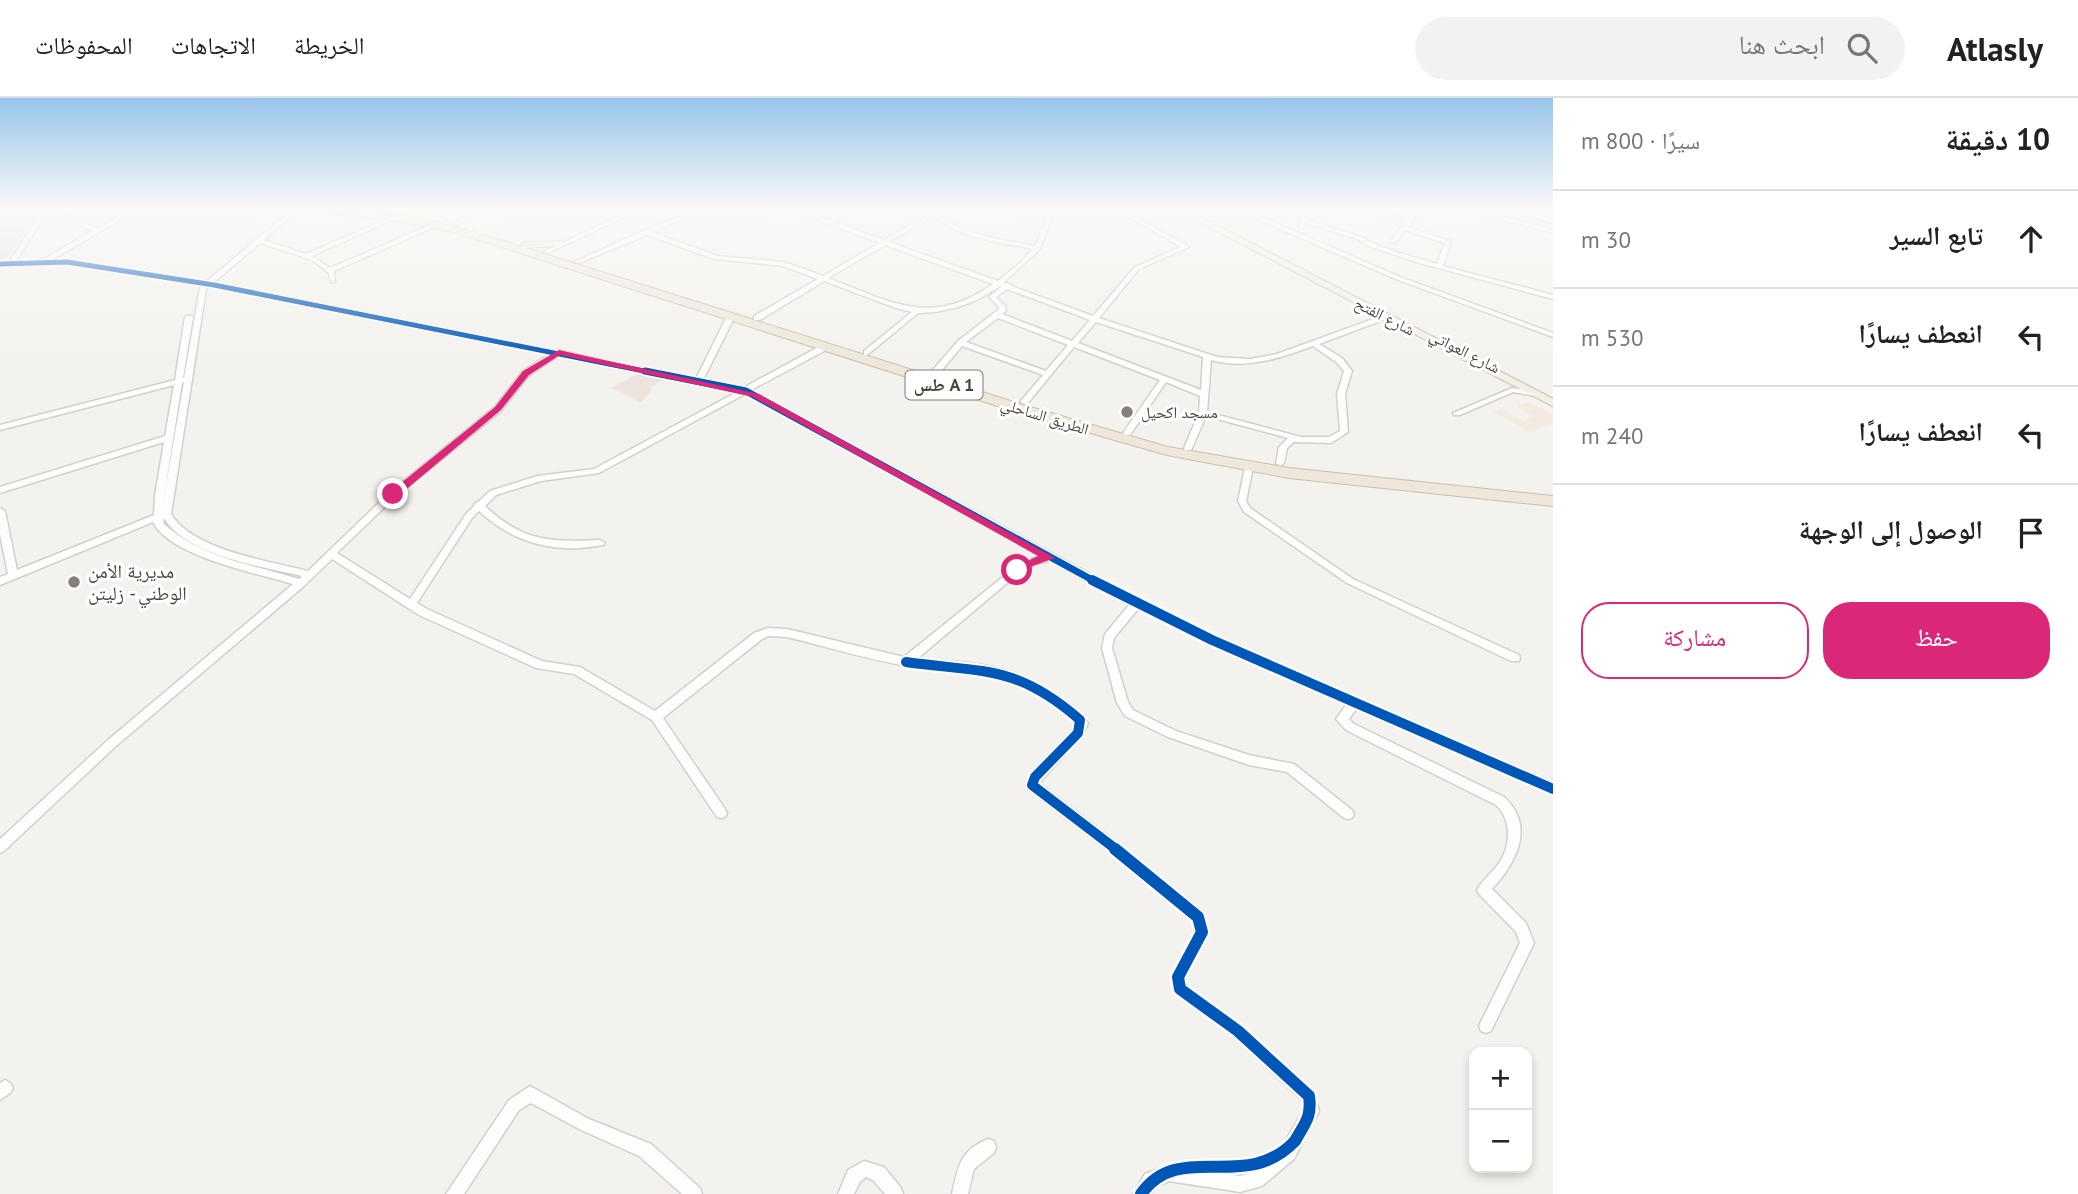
<!DOCTYPE html>
<html lang="ar">
<meta charset="utf-8">
<style>
:root{--surface:#fff;--page:#f2f2f2;--text:#222;--muted:#767676;--line:#e0e0e0;--accent:#db2777}
body{margin:0;font-family:"PT Sans","Noto Naskh Arabic",sans-serif;background:var(--page);color:var(--text);direction:rtl}
.controls{position:absolute;right:21px;bottom:21px;display:grid;overflow:hidden;border-radius:14px;box-shadow:0 4px 10px #0003}
.controls button{width:63px;height:63px;display:grid;place-items:center;padding:0;border:0;border-bottom:2px solid var(--line);background:var(--surface);color:var(--text);font:35px sans-serif}
.stop{position:absolute;width:21px;height:21px;margin:-16px;border:5px solid #db2777;border-radius:50%;background:#fff}
.stop.end{background:#db2777;border-color:#fff;box-shadow:0 2px 7px #0008}
.list{margin:0;padding:0;list-style:none}
h2{display:flex;justify-content:space-between;align-items:center;height:91px;margin:0;padding:0 28px;font-size:30px}
h2 small{font-size:23px;font-weight:400;color:var(--muted)}
.list li{display:grid;grid-template-columns:46px 1fr auto;gap:21px;align-items:center;box-sizing:border-box;height:98px;padding:0 28px;border-top:2px solid var(--line)}
.list b{display:block;font-size:26px;white-space:nowrap}
.list em{font-size:23px;font-style:normal;color:var(--muted)}
.actions{display:flex;gap:14px;padding:21px 28px}
.actions a{flex:1;padding:16px 0;border:2px solid var(--accent);border-radius:28px;text-align:center;font-size:24px;color:var(--accent)}
.actions .main{background:var(--accent);color:#fff}
.icon{flex:none;width:38px;height:38px;fill:none;stroke:currentColor;stroke-width:2;stroke-linecap:round;stroke-linejoin:round}
.map{position:relative;flex:none;width:1553px;height:1096px;overflow:hidden;direction:ltr}
header{display:flex;align-items:center;gap:42px;box-sizing:border-box;height:98px;padding:0 35px;background:var(--surface);border-bottom:2px solid var(--line)}
header strong{font-size:33px}
nav{display:flex;gap:38px;margin-inline-start:auto;font-size:24px}
.search{width:490px;height:63px;background:var(--page);display:flex;align-items:center;gap:18px;box-sizing:border-box;padding:0 24px;border-radius:38px;color:var(--muted);font-size:26px}
main{display:flex}
aside{flex:1;background:var(--surface)}
.map>svg:first-child{display:block}
</style>
<header>
<strong>Atlasly</strong>
<div class="search"><svg class="icon" aria-label="search" viewBox="0 0 24 24"><circle cx="10" cy="10" r="6"/><path d="M15 15l6 6"/></svg>ابحث هنا</div>
<nav><a>الخريطة</a><a>الاتجاهات</a><a>المحفوظات</a></nav>
</header>
<main>
<aside>
<h2>10 دقيقة<small>سيرًا · 800 m</small></h2>
<ul class="list">
<li><svg class="icon" aria-label="ahead" viewBox="0 0 24 24"><path d="M12 20V5M6 11l6-6 6 6"/></svg><div><b>تابع السير</b></div><em>30 m</em></li>
<li><svg class="icon" aria-label="left" viewBox="0 0 24 24"><path d="M17 20v-9H6M10 6l-5 5 5 5"/></svg><div><b>انعطف يسارًا</b></div><em>530 m</em></li>
<li><svg class="icon" aria-label="left" viewBox="0 0 24 24"><path d="M17 20v-9H6M10 6l-5 5 5 5"/></svg><div><b>انعطف يسارًا</b></div><em>240 m</em></li>
<li><svg class="icon" aria-label="arrive" viewBox="0 0 24 24"><path d="M6 21V4h12l-3 4 3 4H6"/></svg><div><b>الوصول إلى الوجهة</b></div></li>
</ul>
<div class="actions"><a class="main">حفظ</a><a>مشاركة</a></div>
</aside>
<div class="map">
<svg width="1553" height="1096" viewBox="0 0 1553 1096">
<rect width="100%" height="100%" fill="#f4f2ee"/>
<path fill="#f3ebdf" d="M1529 304 1553 316V324L1531 335 1493 313 1501 311 1524 323 1532 318 1516 308Z"/>
<path fill="#e6e2de" d="M0 111H40L8 160 0 161Z"/>
<path fill="#eee3df" d="M637 276 664 281 650 290 652 292 641 304 611 290Z"/>
<g fill="none" stroke-linecap="round" stroke-linejoin="round">
<g stroke="#d2d0cb" stroke-width="3">
<g id="minor">
<path d="M44 111H50L47 115 77 120 97 131 132 111H139L50 163 67 162 206 184 293 111H299L264 142 306 156 396 117 401 118 312 158 330 170 435 125H439V127L334 173 335 184H331L329 175 312 162 260 145 213 185 556 253 559 252 563 254 696 281 726 220 730 218 734 220 703 282 743 290 822 247H828V251L751 292 1140 503 1216 539 1553 685V696L1357 610 1349 621 1354 626 1504 699C1536 728 1516 765 1492 791L1526 825 1534 845 1491 933 1486 935 1481 933 1479 928 1520 845 1516 834 1479 796 1477 792C1483 781 1492 775 1499 765 1511 747 1512 722 1496 707L1346 632 1336 621 1347 606 1208 545 1138 511 1114 540 1112 550 1128 604 1133 612 1176 633 1249 657 1294 666 1352 712 1354 716 1352 720 1348 721 1344 720 1287 674 1249 667 1168 639 1125 618 1117 605 1102 550 1105 536 1129 507 1050 463 1036 466 1020 474 917 561C936 563 956 563 976 566 1008 570 1039 583 1065 603 1073 609 1082 616 1088 625L1082 638 1039 685 1116 744 1203 814 1209 834 1185 880 1186 887 1243 928 1314 993 1319 1014 1316 1019 1294 1061 1262 1088 1240 1094 1169 1083 1157 1088 1151 1096H1133L1145 1076 1169 1067 1240 1078 1252 1075 1282 1049 1303 1013 1302 1002 1233 938 1175 896 1171 879 1195 833 1192 823 1108 752 1028 691 1026 687 1031 675 1073 632 1076 625C1048 600 1015 580 977 574 954 571 930 573 907 568 867 561 827 549 787 539L769 538 762 541 663 620 725 711 727 715 725 719 721 720 717 719 652 622 574 576 536 570 419 517 332 461 304 488 116 648 4 753 0 755V741L108 642 293 486C259 476 169 458 153 424L0 487V479L8 476 0 436V410L5 413 17 472 154 417 155 398 164 344 0 395V389L165 338 174 287 0 332V327L175 282 185 219 189 217 193 219 183 280H184L200 190 202 187 67 166 0 168V164H9ZM45 118 73 123 92 133 41 163 15 164ZM209 188 214 189 550 256 523 273 495 309 390 394 308 473C268 463 193 452 171 416L206 191ZM558 258 737 294 594 371 537 378 490 393 478 404 475 405 474 408 466 416 410 501 337 455 396 398 501 313 529 277ZM184 284 163 405 182 285ZM745 296 1041 458 1031 461 1014 470 904 559 787 531 768 530 754 535 655 613 580 569 542 563 427 511 417 505 472 420 479 413C514 446 557 456 603 447L605 445 600 442C550 444 523 444 485 408L496 397 541 383 599 375ZM164 420C187 458 261 468 302 478L299 481C253 467 199 459 163 425Z"/>
<path d="M413 111H422L449 118 468 111H476L454 121 466 127V129L464 130 439 118Z"/>
<path d="M634 111H641L548 155 543 154Z"/>
<path d="M698 111H705L652 134 717 158 784 164 823 178 879 145 789 111H797L828 122 850 111H857L834 124 884 142 931 115 928 111H934C957 138 1002 141 1035 148L1048 115 1043 111H1049L1054 115 1040 151 1003 185 1011 186V188L1093 218 1135 169 1181 149 1115 111H1122L1189 149 1139 171 1099 220 1217 259 1250 261 1277 256 1384 217 1391 219 1319 246 1342 260 1352 273 1345 296 1348 334 1331 345 1294 344 1287 350 1284 365 1280 368 1276 365 1279 349 1288 340 1206 318 1192 350 1191 352H1185L1184 350 1199 315 1200 298 1166 284 1130 337H1124L1123 335 1160 282 1074 249 1027 306H1024L1020 304 1043 277 962 248 937 278H931V274L958 243 998 212 999 209 989 199 1001 189H999L977 202 958 209 936 214 918 215 867 257H864V253L912 214 896 210 824 183 760 222H754V218L818 181 783 168 714 161 647 137 579 165 574 164 643 133ZM934 118C959 141 1000 144 1033 151L1021 164 998 183 889 144ZM885 147 993 186C931 230 891 204 828 180ZM1007 191 1090 222 1072 243 1002 216 1006 213 1005 208 996 199ZM998 220 1068 247 1046 273 966 244ZM1096 224 1203 259 1201 292 1078 245ZM1313 248 1336 264 1344 273 1337 296 1340 333 1329 339H1301L1207 314 1211 262C1245 272 1281 260 1313 248Z"/>
<path d="M1236 111H1261L1251 114 1400 179 1553 235V239L1396 181 1245 116 1210 123 1207 121 1239 113Z"/>
<path d="M1294 111H1300L1306 116V122L1362 139 1372 145 1393 153 1437 166 1445 145 1405 132 1396 144H1392L1391 143 1406 123 1381 118 1378 111H1384L1386 116 1408 120 1415 111H1421L1408 129 1451 143 1443 168 1553 197V201L1416 164 1368 148 1358 141 1305 125 1303 130H1299L1301 117Z"/>
<path d="M1460 111H1469L1553 131V135Z"/>
<path d="M1509 111H1517L1553 121V125Z"/>
<path d="M1512 290 1536 294 1540 296 1536 298 1513 294 1460 317H1454L1453 315Z"/>
<path d="M1249 367 1253 370 1246 403 1250 410 1353 481 1519 557 1520 560 1519 563H1511L1347 485 1244 414 1238 403 1245 370Z"/>
<path d="M5 982 10 985 13 990 10 995 0 1002V985Z"/>
<path d="M530 988 589 1021 651 1046 700 1090 702 1096H682L639 1058 579 1031 531 1005 519 1012 464 1096H446L509 1002Z"/>
<path d="M988 1041 994 1043 996 1049 994 1055 974 1071 968 1096H952C958 1069 959 1053 988 1041Z"/>
<path d="M864 1063 884 1069 901 1090 903 1096H885L873 1082 866 1079 860 1084 854 1096H838L848 1072Z"/>
</g>
</g>
<g stroke="#d6cebb" stroke-width="3">
<path id="major" d="M1175 111H1185L1553 301V308Z"/>
</g>
<g stroke="#ccbfa9" stroke-width="2">
<path id="highway" d="M306 111C381 107 451 126 522 149V145L526 144 563 143 564 145 559 148 526 150 1020 306 1168 349 1289 370 1553 398V408L1289 380 1167 357 1010 312 457 135C407 123 363 117 311 114Z"/>
</g>
<use href="#minor" fill="#fdfdfc" fill-rule="evenodd"/>
<use href="#major" fill="#f2efe6" fill-rule="evenodd"/>
<use href="#highway" fill="#ede8db" fill-rule="evenodd"/>
<g stroke="#fff" stroke-width="8">
<path id="cycleway-far3" d="M0 166 67 164 214 187 654 275"/>
</g>
<g stroke="#fff" stroke-width="10">
<path id="cycleway-far2" d="M645 273 746 293 1096 484"/>
</g>
<g stroke="#fff" stroke-width="14">
<g id="cycleway-far1">
<path d="M1092 482 1212 542 1553 691"/>
<path d="M906 564C983 575 1016 566 1080 622L1078 635 1035 679 1032 687 1117 752"/>
</g>
</g>
<g stroke="#fff" stroke-width="17">
<path id="cycleway" d="M1115 751 1198 819 1202 834 1178 879 1180 891 1238 933 1309 998C1312 1019 1305 1025 1295 1043 1245 1096 1180 1041 1141 1096"/>
</g>
<use href="#cycleway-far3" stroke="#0057b8" stroke-width="5"/>
<use href="#cycleway-far2" stroke="#0057b8" stroke-width="7"/>
<use href="#cycleway-far1" stroke="#0057b8" stroke-width="10"/>
<use href="#cycleway" stroke="#0057b8" stroke-width="12"/>
</g>
<linearGradient id="sky" x2="0" y2="1"><stop stop-color="#98c4ec"/><stop offset="0.42" stop-color="#faf9f7"/><stop offset="1" stop-color="#faf9f7" stop-opacity="0"/></linearGradient>
<rect width="1553" height="264" fill="url(#sky)"/>
<path fill="#db2777" d="M559 252 759 296 1055 460 1013 475V470L1038 458 753 299 560 257 529 277 501 312 397 399H390V394L495 309 523 273Z"/>
<g fill="#868178" stroke="#fff" stroke-width="2.5">
<circle cx="1127" cy="314" r="7"/>
<circle cx="74" cy="484" r="7"/>
</g>
<g text-anchor="middle" stroke-width="6" stroke-linejoin="round" paint-order="stroke">
<g font-size="16" fill="#4b4439" stroke="#fff">
<text transform="translate(1385 218) rotate(27)" y="6">شارع الفتح</text>
<text transform="translate(1465 253) rotate(27)" y="6">شارع العواتي</text>
<text transform="translate(1045 318) rotate(17)" y="6">الطريق الساحلي</text>
</g>
<g font-size="16" fill="#4b4439" stroke="#fff" text-anchor="start">
<text x="1141" y="320">مسجد اكحيل</text>
</g>
<rect fill="#fff" stroke="#817c74" stroke-width="2" x="905.5" y="272.5" width="77" height="29" rx="5"/>
<g font-size="18" font-weight="bold" fill="#4b4439">
<text x="944" y="293">طس A 1</text>
</g>
<g font-size="19" fill="#4b4439" stroke="#fff" text-anchor="start">
<text x="88" y="480">مديرية الأمن<tspan x="88" dy="22">الوطني - زليتن</tspan></text>
</g>
</g>
</svg>
<div class="controls">
<button>+</button>
<button>−</button>
</div>
<div class="stop" style="left:1017px;top:472px"></div>
<div class="stop end" style="left:393px;top:396px"></div>
</div>
</main>
